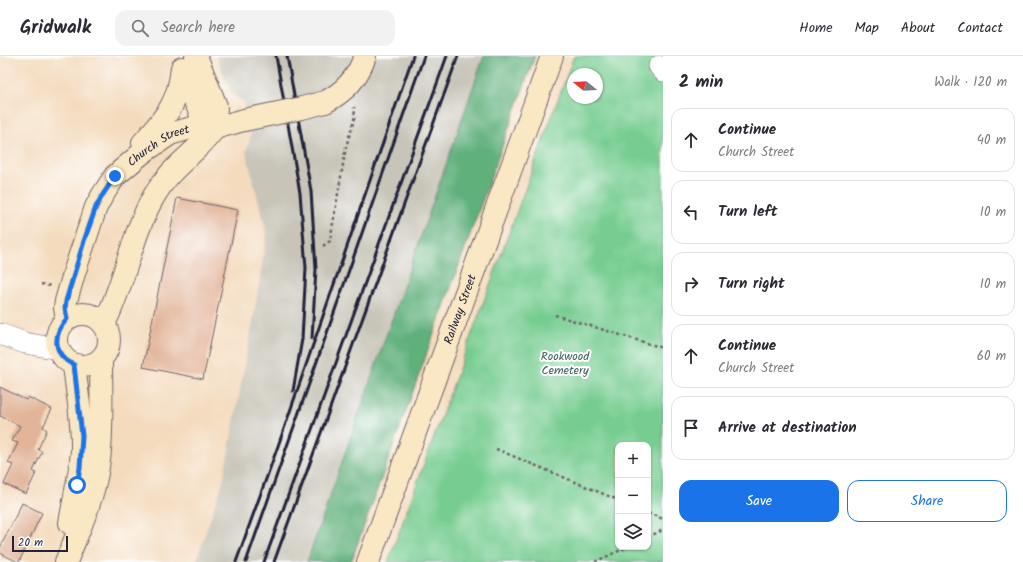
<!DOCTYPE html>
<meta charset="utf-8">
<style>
:root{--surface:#fff;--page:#f2f2f3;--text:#2b2b33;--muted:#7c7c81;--line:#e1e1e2;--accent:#1a73e8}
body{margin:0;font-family:Kalam,sans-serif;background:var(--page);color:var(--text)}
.controls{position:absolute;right:12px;bottom:12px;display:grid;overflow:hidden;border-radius:8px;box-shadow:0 1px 3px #0004}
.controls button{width:36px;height:36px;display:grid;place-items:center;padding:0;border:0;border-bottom:1px solid var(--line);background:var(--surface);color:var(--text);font:20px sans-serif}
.compass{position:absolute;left:567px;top:12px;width:36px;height:36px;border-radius:50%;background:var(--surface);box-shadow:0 1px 3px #0004;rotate:288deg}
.scale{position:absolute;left:12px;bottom:10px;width:56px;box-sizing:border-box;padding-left:4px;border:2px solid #22223b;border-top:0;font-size:11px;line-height:14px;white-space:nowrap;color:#22223b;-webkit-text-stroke:3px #fff;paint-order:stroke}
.stop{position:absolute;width:12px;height:12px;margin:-9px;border:3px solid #1a73e8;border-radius:50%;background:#fff}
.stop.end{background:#1a73e8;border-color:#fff;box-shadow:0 1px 4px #0008}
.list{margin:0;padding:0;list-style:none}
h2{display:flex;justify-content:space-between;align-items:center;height:52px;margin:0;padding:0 16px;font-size:17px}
h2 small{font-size:13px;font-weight:400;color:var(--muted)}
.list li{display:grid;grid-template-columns:26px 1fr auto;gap:12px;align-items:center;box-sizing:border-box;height:64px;margin:0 8px 8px;padding:0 8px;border:1px solid var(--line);border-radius:12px}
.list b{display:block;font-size:15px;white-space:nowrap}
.list p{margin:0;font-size:13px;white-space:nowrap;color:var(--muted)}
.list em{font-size:13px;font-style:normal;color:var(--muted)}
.actions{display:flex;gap:8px;padding:12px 16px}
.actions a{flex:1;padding:9px 0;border:1px solid var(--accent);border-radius:12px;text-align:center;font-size:14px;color:var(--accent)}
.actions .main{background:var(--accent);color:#fff}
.icon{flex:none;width:22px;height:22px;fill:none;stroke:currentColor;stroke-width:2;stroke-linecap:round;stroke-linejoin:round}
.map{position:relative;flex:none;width:663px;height:506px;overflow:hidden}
header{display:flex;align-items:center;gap:24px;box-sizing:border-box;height:56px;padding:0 20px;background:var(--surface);border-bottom:1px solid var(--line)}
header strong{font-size:19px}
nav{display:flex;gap:22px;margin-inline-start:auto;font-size:14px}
.search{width:280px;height:36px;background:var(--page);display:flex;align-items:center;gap:10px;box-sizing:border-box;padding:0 14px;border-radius:12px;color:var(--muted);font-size:15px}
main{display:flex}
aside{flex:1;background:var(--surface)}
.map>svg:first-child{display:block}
</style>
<header>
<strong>Gridwalk</strong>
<div class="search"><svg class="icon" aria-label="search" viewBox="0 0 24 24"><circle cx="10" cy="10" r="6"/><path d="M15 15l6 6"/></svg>Search here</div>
<nav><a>Home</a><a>Map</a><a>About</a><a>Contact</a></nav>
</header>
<main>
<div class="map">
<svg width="663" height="506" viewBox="0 0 663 506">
<rect width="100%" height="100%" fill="#fff"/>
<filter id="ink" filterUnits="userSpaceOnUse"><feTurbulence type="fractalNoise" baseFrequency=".025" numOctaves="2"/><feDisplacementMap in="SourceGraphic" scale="8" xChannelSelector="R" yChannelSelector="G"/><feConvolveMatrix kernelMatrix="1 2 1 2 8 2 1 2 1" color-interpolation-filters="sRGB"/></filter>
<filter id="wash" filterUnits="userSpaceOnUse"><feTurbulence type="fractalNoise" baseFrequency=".012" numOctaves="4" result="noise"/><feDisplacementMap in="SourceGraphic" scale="16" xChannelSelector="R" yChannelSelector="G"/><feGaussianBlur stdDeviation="0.9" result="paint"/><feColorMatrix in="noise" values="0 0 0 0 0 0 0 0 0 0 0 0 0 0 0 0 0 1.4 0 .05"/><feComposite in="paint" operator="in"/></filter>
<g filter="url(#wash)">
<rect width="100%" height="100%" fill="#f4dbbe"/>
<path fill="#c8c4b8" d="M216 0H487L308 506H196L223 425 252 271 267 178 246 96 251 79 244 46 232 38Z"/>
<path fill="#77cd91" stroke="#4c7866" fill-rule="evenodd" d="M574 0H663V506H388ZM573 18H597V42H573ZM618 389H648V491H618Z"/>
<path fill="#61b07b" stroke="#42695b" d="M484 0H535L351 506H307Z"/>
<g id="blocks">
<g fill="#e2b498">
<path d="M177 142 238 154 203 323 143 311Z"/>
<path d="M0 331 26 344 28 341 52 353 43 371 47 374 38 393 42 396 33 415 36 417 26 438 4 428 13 409 8 407 18 387 12 385 20 370 0 360Z"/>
<path d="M22 447 42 457 19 506H18L0 497V492Z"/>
</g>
</g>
</g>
<g filter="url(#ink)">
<use href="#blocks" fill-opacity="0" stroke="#6c6369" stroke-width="1"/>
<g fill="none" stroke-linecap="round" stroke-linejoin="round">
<g stroke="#6c6369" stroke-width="22">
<g id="street">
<path d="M659 10 663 15"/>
<path d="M0 278 25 287 58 293"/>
</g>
</g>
<g stroke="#6c6369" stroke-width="24">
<g id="secondary">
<path d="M196 0 216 50 215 72"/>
<path d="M182 13 187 28 200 56 215 72"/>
<path d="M325 46C345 36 358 22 365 0"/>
<path d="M143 87C166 60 178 49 182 12"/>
<circle cx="83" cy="284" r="26"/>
<path id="s1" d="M67 263 65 252 66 245 75 214 96 151 102 140 115 120 142 97 170 78 195 71 215 72 244 64"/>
<path d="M104 268C125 227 131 180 154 140 167 118 179 109 197 92 204 86 209 79 215 72"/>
<path d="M70 467C74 443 80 419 82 395 83 367 77 337 74 309"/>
<path d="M66 506C79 473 95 440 99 404 103 371 101 336 101 303"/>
<path id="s2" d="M368 506 552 0"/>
</g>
</g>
<g stroke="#6c6369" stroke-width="2.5" stroke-dasharray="3 3" stroke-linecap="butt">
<path d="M323 190 330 185 346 91 355 60 354 51"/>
<path d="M41 228 50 230"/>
<path d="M555 259 663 292"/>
<path d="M496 393 618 444"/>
<path d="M648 457 663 463"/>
<path d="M648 481 663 474"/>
<path d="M595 506 627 491"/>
</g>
<use href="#street" stroke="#fff" stroke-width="21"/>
<use href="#secondary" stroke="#fae7c3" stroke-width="22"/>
<g stroke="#22223b" stroke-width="3">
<path d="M276 0 300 137 306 212 302 283 293 335"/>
<path d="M287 0 311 135 316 213 312 282"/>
<path d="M236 506 278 390 413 0"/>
<path d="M246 506 321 294 424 0"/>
<path d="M264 506 447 0"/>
<path d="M274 506 458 0"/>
</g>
<g stroke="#6c6369" stroke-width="24" stroke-linecap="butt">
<path id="secondary-bridge" d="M244 64 302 52 325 46"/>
</g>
<use href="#secondary-bridge" stroke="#fae7c3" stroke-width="22"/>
</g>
</g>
<g fill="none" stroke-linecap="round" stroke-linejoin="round" filter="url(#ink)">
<path stroke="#1a73e8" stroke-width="5" d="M77 429 80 412 82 380 74 309C53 299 52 279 67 263L65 252 66 245 84 185 96 151 102 140 115 120"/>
</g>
<g text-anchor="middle" stroke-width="4" stroke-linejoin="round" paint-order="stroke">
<g font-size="12" fill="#22223b" stroke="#fff">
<text dy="4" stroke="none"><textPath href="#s1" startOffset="207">Church Street</textPath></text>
<text dy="4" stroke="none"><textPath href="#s2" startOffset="269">Railway Street</textPath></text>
</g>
<g font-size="12" fill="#405e59" stroke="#fff">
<text x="565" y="304">Rookwood<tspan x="565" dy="14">Cemetery</tspan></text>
</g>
</g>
</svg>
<div class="controls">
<button>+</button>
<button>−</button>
<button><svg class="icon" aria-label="layers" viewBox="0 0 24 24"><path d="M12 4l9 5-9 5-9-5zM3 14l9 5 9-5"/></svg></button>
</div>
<svg class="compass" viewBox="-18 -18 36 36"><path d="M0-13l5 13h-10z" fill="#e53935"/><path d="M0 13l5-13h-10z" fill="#7c7c81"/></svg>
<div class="scale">20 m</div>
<div class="stop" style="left:77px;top:429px"></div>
<div class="stop end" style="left:115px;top:120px"></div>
</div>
<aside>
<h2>2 min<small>Walk · 120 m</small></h2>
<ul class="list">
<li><svg class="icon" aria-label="ahead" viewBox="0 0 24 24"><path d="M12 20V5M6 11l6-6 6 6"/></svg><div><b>Continue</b><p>Church Street</p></div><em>40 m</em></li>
<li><svg class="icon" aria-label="left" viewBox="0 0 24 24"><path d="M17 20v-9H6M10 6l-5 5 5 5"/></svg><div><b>Turn left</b></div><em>10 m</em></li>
<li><svg class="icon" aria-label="right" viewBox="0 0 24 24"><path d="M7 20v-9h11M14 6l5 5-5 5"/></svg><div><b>Turn right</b></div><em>10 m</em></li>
<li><svg class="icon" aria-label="ahead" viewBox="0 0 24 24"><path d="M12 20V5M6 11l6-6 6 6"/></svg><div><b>Continue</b><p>Church Street</p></div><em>60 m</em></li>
<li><svg class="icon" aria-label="arrive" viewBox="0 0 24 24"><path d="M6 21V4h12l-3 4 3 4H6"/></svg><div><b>Arrive at destination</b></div></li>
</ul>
<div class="actions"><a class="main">Save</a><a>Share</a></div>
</aside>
</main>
